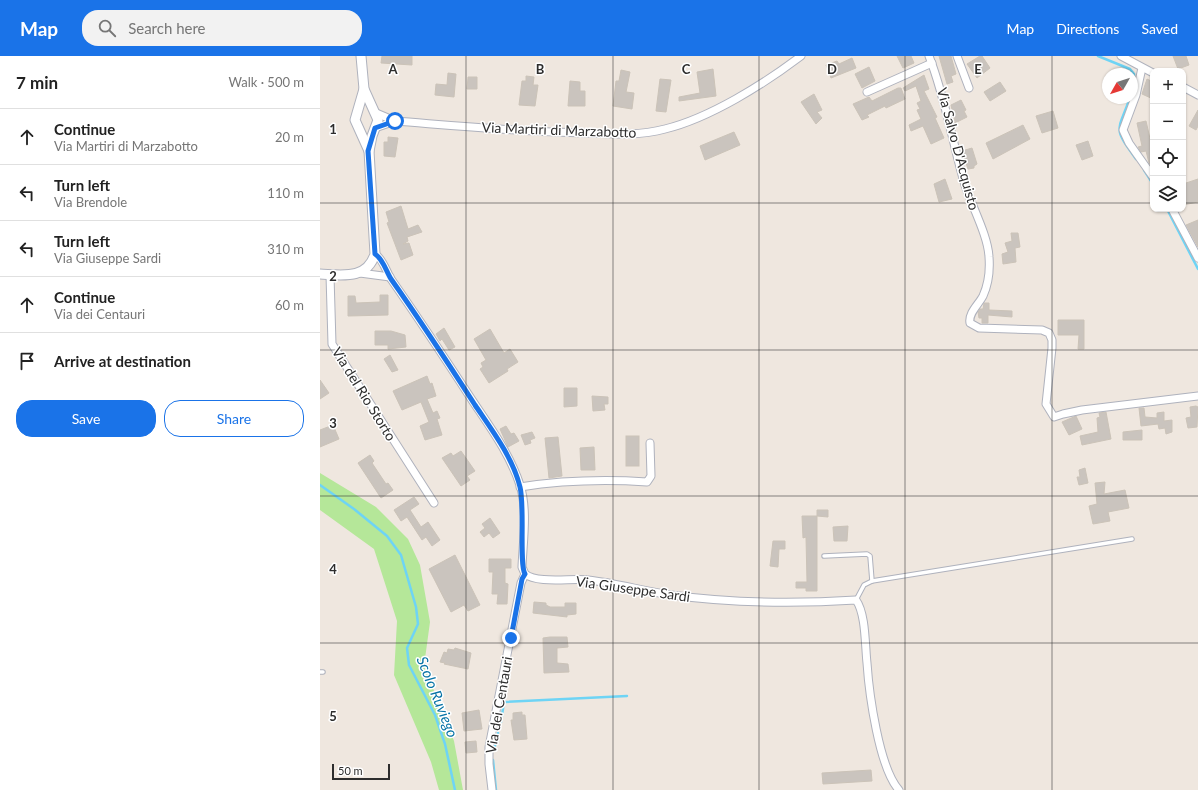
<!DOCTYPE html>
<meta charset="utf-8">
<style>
:root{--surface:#fff;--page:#f2f2f2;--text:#222;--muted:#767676;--line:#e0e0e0;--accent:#1a73e8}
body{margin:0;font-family:Lato,sans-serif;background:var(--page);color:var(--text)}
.controls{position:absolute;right:12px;top:12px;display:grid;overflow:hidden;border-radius:8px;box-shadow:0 1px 3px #0004}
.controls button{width:36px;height:36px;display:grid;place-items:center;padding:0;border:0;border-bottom:1px solid var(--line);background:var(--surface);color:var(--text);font:20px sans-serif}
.compass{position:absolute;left:782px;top:12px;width:36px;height:36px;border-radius:50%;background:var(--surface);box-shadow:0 1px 3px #0004;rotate:231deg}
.scale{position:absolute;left:12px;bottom:10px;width:58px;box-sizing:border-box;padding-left:4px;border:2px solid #2d2d2d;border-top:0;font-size:11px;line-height:14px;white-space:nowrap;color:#2d2d2d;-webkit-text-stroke:3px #fff;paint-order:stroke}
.stop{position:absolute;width:12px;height:12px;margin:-9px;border:3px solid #1a73e8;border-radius:50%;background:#fff}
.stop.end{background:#1a73e8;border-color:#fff;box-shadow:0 1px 4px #0008}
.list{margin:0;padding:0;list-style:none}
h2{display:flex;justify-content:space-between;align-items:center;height:52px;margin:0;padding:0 16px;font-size:17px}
h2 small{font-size:13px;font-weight:400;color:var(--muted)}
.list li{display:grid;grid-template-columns:26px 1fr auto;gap:12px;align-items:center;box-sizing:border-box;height:56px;padding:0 16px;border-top:1px solid var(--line)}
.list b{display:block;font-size:15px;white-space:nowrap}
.list p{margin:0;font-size:13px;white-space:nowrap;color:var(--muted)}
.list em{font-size:13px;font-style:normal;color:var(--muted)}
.actions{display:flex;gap:8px;padding:12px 16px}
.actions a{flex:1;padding:9px 0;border:1px solid var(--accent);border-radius:16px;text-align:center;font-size:14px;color:var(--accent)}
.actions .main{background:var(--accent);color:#fff}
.icon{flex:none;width:22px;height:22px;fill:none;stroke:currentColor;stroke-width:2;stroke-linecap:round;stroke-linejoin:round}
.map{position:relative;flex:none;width:878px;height:734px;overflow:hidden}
header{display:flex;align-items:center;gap:24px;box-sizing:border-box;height:56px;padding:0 20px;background:var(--accent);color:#fff}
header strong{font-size:19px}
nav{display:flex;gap:22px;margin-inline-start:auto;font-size:14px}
.search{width:280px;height:36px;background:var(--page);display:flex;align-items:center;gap:10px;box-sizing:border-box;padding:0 14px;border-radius:16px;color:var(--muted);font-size:15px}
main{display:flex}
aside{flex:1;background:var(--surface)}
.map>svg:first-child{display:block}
</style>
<header>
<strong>Map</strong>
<div class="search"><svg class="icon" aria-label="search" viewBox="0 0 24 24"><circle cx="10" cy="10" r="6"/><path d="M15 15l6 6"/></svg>Search here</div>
<nav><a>Map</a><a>Directions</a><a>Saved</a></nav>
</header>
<main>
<aside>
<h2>7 min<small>Walk · 500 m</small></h2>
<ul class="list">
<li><svg class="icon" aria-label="ahead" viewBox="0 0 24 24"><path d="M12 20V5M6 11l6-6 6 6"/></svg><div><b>Continue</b><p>Via Martiri di Marzabotto</p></div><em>20 m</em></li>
<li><svg class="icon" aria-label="left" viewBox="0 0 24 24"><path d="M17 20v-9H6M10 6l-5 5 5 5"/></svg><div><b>Turn left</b><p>Via Brendole</p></div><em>110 m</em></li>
<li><svg class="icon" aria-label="left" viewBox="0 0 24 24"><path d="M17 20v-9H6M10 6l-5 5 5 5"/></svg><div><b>Turn left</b><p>Via Giuseppe Sardi</p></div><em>310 m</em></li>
<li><svg class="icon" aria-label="ahead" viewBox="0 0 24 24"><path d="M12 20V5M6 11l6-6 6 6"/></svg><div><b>Continue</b><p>Via dei Centauri</p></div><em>60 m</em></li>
<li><svg class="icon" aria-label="arrive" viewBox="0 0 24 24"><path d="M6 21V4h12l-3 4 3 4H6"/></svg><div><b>Arrive at destination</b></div></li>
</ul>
<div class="actions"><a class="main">Save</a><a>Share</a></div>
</aside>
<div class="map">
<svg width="878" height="734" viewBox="0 0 878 734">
<rect width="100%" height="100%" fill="#efe7df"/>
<path fill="#b5e799" d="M0 417 56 451 88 483 100 509 110 566 104 610 134 685 143 734H119L111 706 74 619 77 565 54 493 0 454Z"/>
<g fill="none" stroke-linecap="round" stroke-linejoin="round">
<g stroke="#6ed4f5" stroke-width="2.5">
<path d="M778 0 810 13 814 18 812 37"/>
<path d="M810 42C797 77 793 71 816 103"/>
<path d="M824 114 833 128"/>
<path d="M847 153 878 213"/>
<path d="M0 429 34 453 67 480 81 499 96 551 98 568 87 592 89 609 115 659 125 688 135 734"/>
<path d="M181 666 184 646 307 640"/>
<path d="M174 694 178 677"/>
<path d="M173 704 176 734"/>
</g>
</g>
<g fill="#cac4be" stroke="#cbc3b8">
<path d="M62 0H92V9L61 7Z"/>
<path d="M577 0H591L594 7 583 12Z"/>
<path d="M619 0H631L636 18 631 20 633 26 627 28Z"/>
<path d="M660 0H662L670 12 657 22 647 8Z"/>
<path d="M853 0H866L869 9 858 13Z"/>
<path d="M532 2 536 12 511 22 506 9 517 5 519 8Z"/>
<path d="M549 11 555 25 542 32 535 18Z"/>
<path d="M393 13 396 40 359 45V41L380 37 377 16Z"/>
<path d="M301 14 310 16 306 36 314 37 312 53 293 50 296 25H299Z"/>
<path d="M128 17 136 18 134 41 115 39 116 28 127 29Z"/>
<path d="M604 19 609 33 604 35 617 61 615 62 624 82 611 88 603 70 591 75 589 69 601 63 597 54 600 53 597 47 601 45 596 30 585 35 583 32Z"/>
<path d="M206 20 214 21 213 29H218L215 50 199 49 202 25H206Z"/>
<path d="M148 21H157V33H147Z"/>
<path d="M340 23 351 24 346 56 336 55Z"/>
<path d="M827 23 833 26V43L822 38Z"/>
<path d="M250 25 260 26V35H265V50H248Z"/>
<path d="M680 26 686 35 670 45 664 36Z"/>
<path d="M578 32H581L585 43 566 52 565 50 547 59 549 61 542 64 533 48 549 41 552 45Z"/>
<path d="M494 38 502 54 497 56 502 62 496 68 481 46Z"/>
<path d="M641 44 646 54 644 55 647 61 635 67 631 49Z"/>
<path d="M878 54V70L876 74 869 70Z"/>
<path d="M733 55 738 72 722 77 716 60Z"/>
<path d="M826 65 833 96V112L829 107 826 95 821 96 818 91 822 90 817 67Z"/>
<path d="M703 69 710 83 673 103 666 87Z"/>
<path d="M414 76 420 89 385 104 380 90Z"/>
<path d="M68 81 78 82 75 101 64 100V86H68Z"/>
<path d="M768 85 773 100 762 104 756 89Z"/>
<path d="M652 92 657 108 654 110V112L648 113 642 95Z"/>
<path d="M625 123 632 143 619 146 614 128Z"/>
<path d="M878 123V146L863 149V128Z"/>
<path d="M81 150 88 173 98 169 102 176 87 181 88 185 83 188 89 187 93 199 81 204 67 167 69 166 66 156Z"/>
<path d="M878 164V191L866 169Z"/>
<path d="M691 177H698L700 191 695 192 696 206 683 208 682 198 688 196 685 187 692 185Z"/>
<path d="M60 239H68V259L28 260V240H35L36 247 60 246Z"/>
<path d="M664 247H669V254L692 255V261L668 259V267H662V262H659L658 256 660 253H663Z"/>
<path d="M738 264H764V293H758L759 279H738Z"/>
<path d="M124 272 135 291 129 294 122 283 120 285 116 278Z"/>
<path d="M170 273 184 297 190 293 198 306 187 313 188 315 169 327 160 313 163 311 161 307 166 304 154 283Z"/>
<path d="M55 275H71L85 279 86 291 68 293V289H55Z"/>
<path d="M70 299 78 314 72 316 64 303Z"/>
<path d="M107 320 110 328 112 327 116 340 107 343 113 357 117 355 120 362 117 363 122 379 105 384 100 370 109 366 101 346 82 354 73 335Z"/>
<path d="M0 324 9 337 0 343Z"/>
<path d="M244 332H257V350L244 351Z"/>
<path d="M272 340 288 341V348H284L285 354 273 355Z"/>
<path d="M876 350 878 351 877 371 868 372 866 362 871 361 870 351Z"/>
<path d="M819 352H824L825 361 837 362V357L844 356V365L852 364V376L846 378 845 372 839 373 838 368 821 370Z"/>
<path d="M786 356 791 383 762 389 760 380 778 376 777 362 780 361 779 357Z"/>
<path d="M756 360 762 373 749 379 742 366Z"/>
<path d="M13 369 19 383 0 391V374Z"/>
<path d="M186 370 191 378 194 377 199 385 188 391 180 373Z"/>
<path d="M822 374V384H803V376Z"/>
<path d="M212 376 215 382 210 384 211 387 205 389 201 379Z"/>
<rect x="306" y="380" width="13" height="30"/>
<path d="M238 381 242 420 229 422 225 382Z"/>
<path d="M274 391 275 414H261L260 392Z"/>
<path d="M141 395 155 415 147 420 150 424 141 430 122 402 131 397 133 400Z"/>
<path d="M50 399 54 405 52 407 66 428 68 427 73 434 61 442 38 407Z"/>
<path d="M765 412 768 427 759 429 757 421H760L759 414Z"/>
<path d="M785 426 784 438 805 434 809 452 788 456 790 465 773 468 769 450 777 448 775 427Z"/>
<path d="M94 441 99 448 90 454 101 471 108 466 120 484 112 490 106 481 102 484 87 461 81 465 74 454Z"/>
<path d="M497 454H508V461L497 460V535H486V532H476V526H487L486 481 483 482 482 460H497Z"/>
<path d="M170 462 180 477 173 482 169 477 164 481 160 476 165 472 162 468Z"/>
<path d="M528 470 527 485H514L513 471Z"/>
<path d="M453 485H465V493H459L458 511 450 510Z"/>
<path d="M135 499 160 549 148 555 144 549 131 556 109 513Z"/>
<path d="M169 503H191V512H185V527L188 528 187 548H177L178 538H172L173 516H169Z"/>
<path d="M214 546 226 547V549L230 551H245V547H256V558L247 559V561L213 557Z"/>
<path d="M230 581H247L248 591 237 592V607L248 608 249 616 224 617 223 582Z"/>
<path d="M135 592 151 597 148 613 124 608 125 607 120 606 124 596 127 597 128 593 134 594Z"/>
<path d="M159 654 162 673 144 675 142 657Z"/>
<path d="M202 656V659H205L207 683 194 684 191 664H193V657Z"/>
<path d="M156 685 157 696 146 697 145 686Z"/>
<path d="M551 714 552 725 503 728 502 717Z"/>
</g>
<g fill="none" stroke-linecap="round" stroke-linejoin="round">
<g stroke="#afb2bd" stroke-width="5.5">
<g id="service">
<path d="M504 500 547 498 550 500 552 525"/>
<path d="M536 544 544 529 552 525 812 483"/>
<path d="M0 616H3"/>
</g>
</g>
<g stroke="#afb2bd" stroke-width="9">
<g id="minor">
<path d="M609 0C625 41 632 84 644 126 651 149 668 179 669 201 670 214 668 229 663 240 659 248 648 257 650 267L659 272 722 274 729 277 732 284V292L726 348 734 361 743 358 762 354 878 340"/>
<path d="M637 0 649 32"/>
<path d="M801 0 833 17"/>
<path d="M822 12 816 39 803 74 809 87 833 121"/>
<path d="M863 31 878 39"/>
<path d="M547 36 612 7"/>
<path d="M56 57 75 65C139 70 202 76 266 77 292 78 319 80 345 73 390 62 444 28 481 0"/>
<path d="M55 72 75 65"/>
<path d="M852 153 878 202"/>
<path d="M55 198C63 203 66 215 71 223 99 263 126 304 152 344 170 371 190 398 200 429 208 454 203 485 202 511L205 518C218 528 251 522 268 524 296 527 323 535 351 539 411 547 476 548 536 544 546 558 545 590 547 607 549 637 559 712 579 734"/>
<path d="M40 217 70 221"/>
<path d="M10 219 12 288 114 447"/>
<path d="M200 431C245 424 282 423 327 426L331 420 330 387"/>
<path d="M172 734 169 708V691L201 527 205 518"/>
</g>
</g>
<g stroke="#afb2bd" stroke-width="11">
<g id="tertiary">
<path d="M44 33 35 64 49 95"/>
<path d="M0 218C22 219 47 224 55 198L49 95 52 80 58 64 44 33 41 0"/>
</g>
</g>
<use href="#service" stroke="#fff" stroke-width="3.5"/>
<use href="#minor" stroke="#fff" stroke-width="7"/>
<use href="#tertiary" stroke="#fff" stroke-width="9"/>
</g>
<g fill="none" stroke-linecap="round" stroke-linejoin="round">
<path stroke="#1a73e8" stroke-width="5" d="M75 65 55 72 48 95 55 198C63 203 66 215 71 223 100 264 128 307 155 349 172 374 193 402 200 431 205 450 199 509 205 518L202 523 191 582"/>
</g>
<path fill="none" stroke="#2d2d2d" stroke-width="1" stroke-opacity="0.55" d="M146 0V734M293 0V734M439 0V734M585 0V734M732 0V734M0 147H833M863 147H878M0 294H878M0 440H878M0 587H878"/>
<g text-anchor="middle" stroke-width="3" stroke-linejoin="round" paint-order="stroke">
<g font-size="14" fill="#2d2d2d" stroke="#fff">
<text transform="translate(239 74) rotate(2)" y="5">Via Martiri di Marzabotto</text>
<text transform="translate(638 93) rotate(75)" y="5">Via Salvo D'Acquisto</text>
<text transform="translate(44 338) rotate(58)" y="5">Via del Rio Storto</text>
<text transform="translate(313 533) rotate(8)" y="5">Via Giuseppe Sardi</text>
<text transform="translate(179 649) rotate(-80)" y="5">Via dei Centauri</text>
</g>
<g font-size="15" font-style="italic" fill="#0773a6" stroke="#fff">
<text transform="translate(117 641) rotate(68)" y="5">Scolo Ruviego</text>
</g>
</g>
<g font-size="13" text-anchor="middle" font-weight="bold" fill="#2d2d2d" stroke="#fff" stroke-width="3" stroke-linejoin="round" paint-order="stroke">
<text x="73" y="18">A</text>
<text x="220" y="18">B</text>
<text x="366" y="18">C</text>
<text x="512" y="18">D</text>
<text x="658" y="18">E</text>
<text x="13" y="78">1</text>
<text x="13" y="225">2</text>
<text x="13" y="372">3</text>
<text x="13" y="518">4</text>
<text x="13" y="665">5</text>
</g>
</svg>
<div class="controls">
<button>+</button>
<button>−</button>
<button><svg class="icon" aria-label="locate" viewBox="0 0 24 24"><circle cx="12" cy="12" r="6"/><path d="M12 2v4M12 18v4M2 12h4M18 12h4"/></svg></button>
<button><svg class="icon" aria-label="layers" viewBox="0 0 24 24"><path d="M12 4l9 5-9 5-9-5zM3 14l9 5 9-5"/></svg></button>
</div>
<svg class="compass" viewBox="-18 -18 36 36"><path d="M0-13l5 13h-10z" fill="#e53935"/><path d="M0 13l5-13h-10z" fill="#767676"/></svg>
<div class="scale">50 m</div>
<div class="stop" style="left:75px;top:65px"></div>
<div class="stop end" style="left:191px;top:582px"></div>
</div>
</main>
